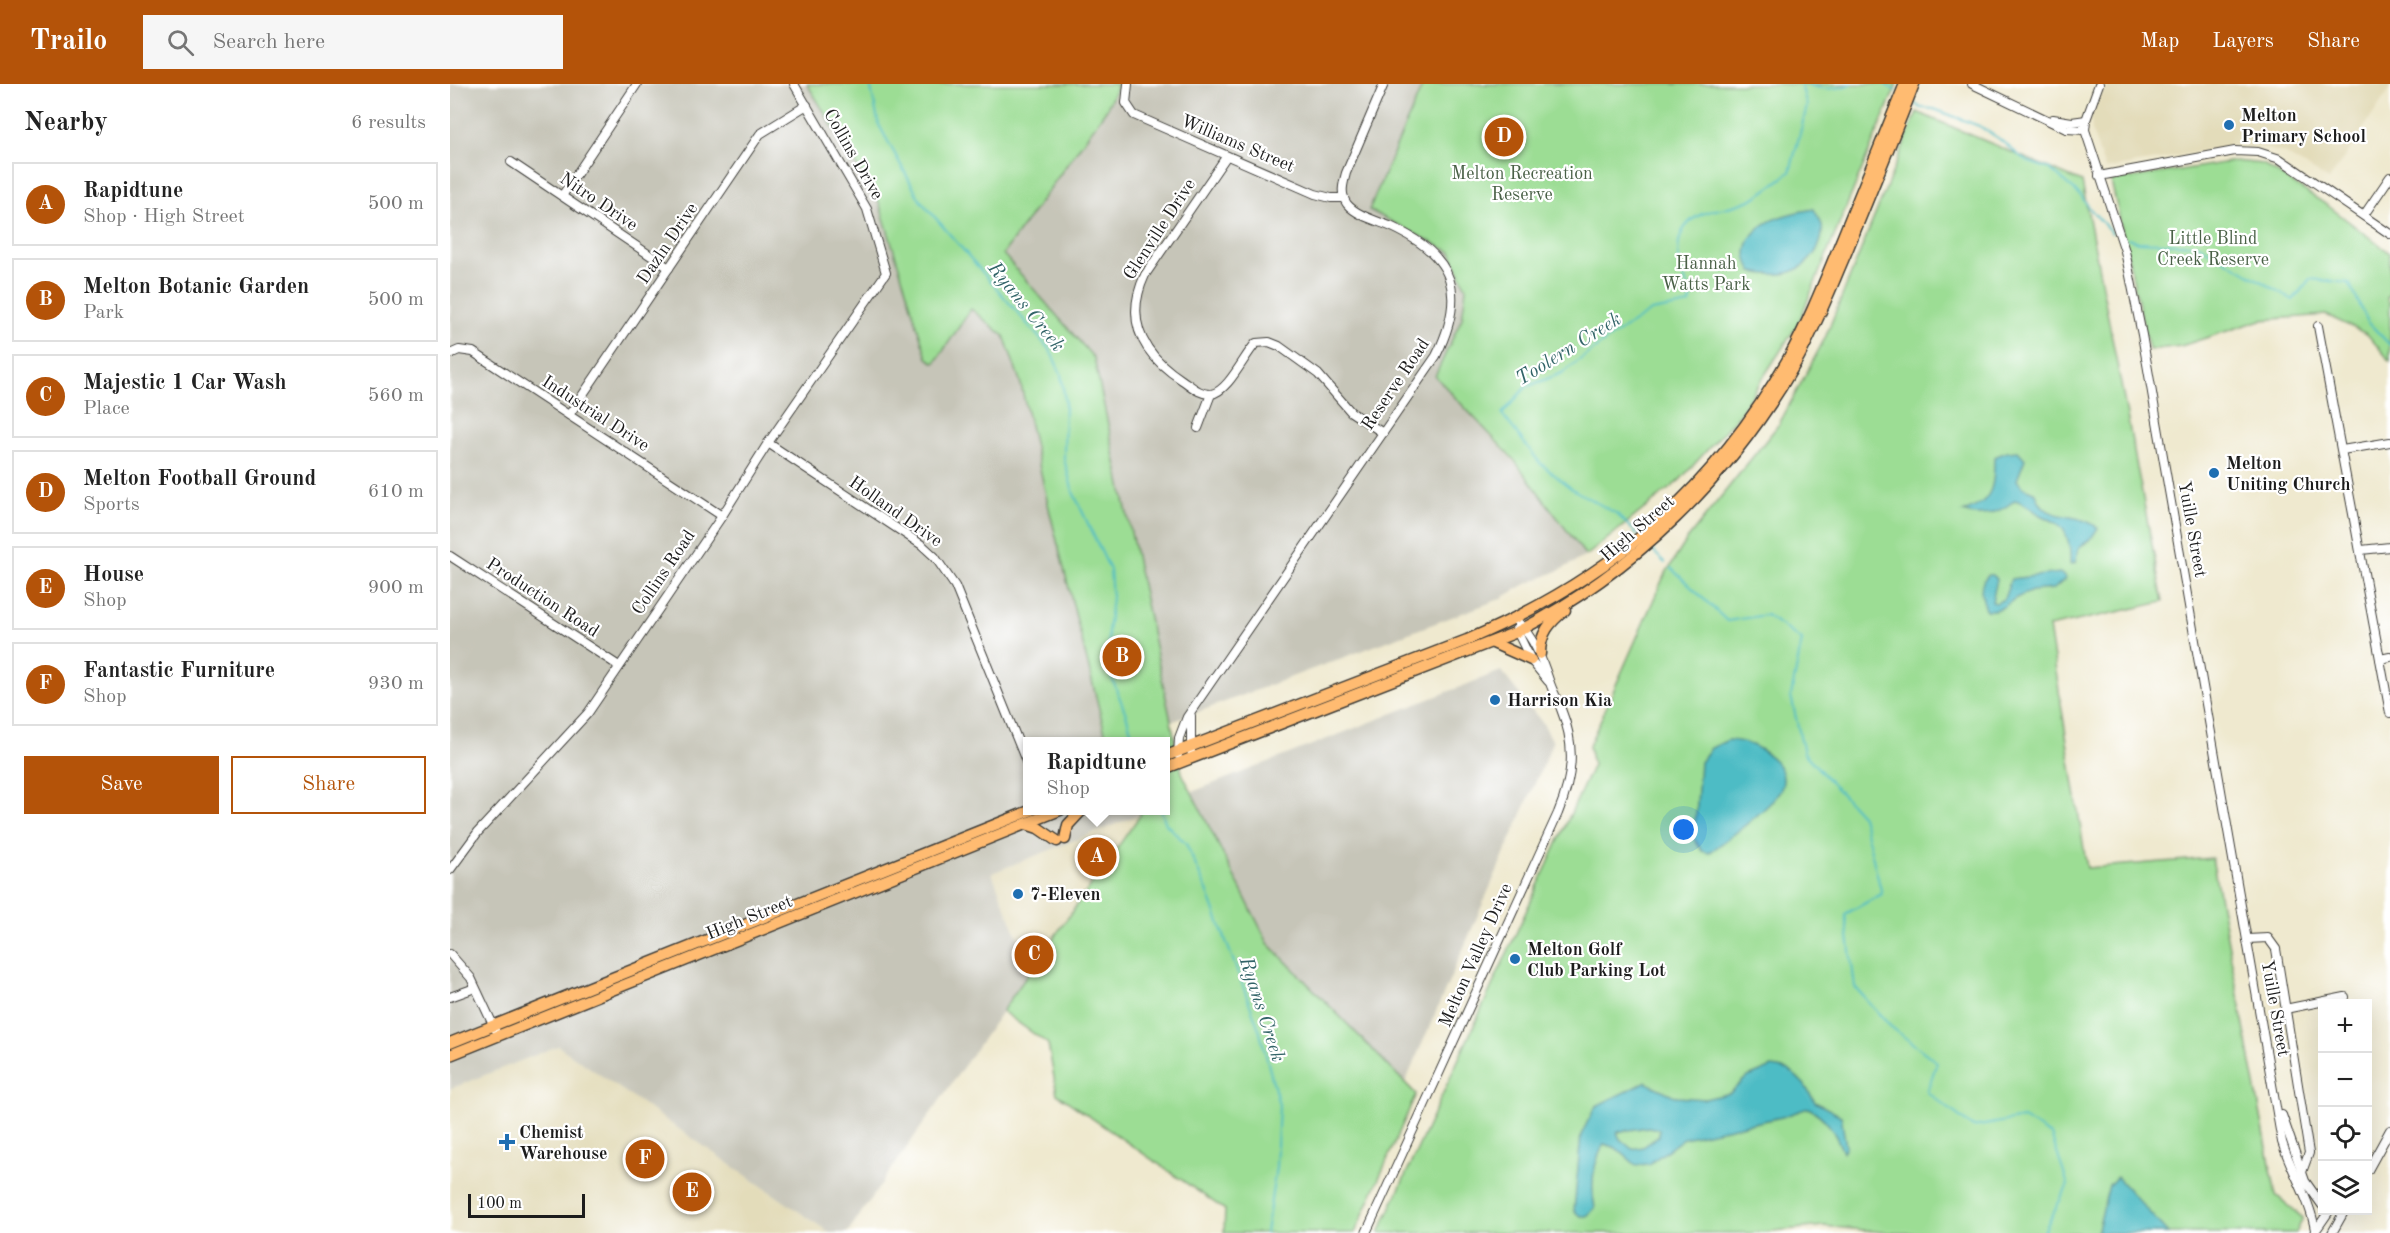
<!DOCTYPE html>
<meta charset="utf-8">
<style>
:root{--surface:#fff;--page:#f6f6f6;--text:#222;--muted:#767676;--line:#e0e0e0;--accent:#b45309}
body{margin:0;font-family:"Old Standard TT",serif;background:var(--page);color:var(--text)}
.controls{position:absolute;right:18px;bottom:18px;display:grid;overflow:hidden;border-radius:0px;box-shadow:0 6px 24px #0002}
.controls button{width:54px;height:54px;display:grid;place-items:center;padding:0;border:0;border-bottom:2px solid var(--line);background:var(--surface);color:var(--text);font:30px sans-serif}
.scale{position:absolute;left:18px;bottom:15px;width:117px;box-sizing:border-box;padding-left:6px;border:3px solid #1c1c1c;border-top:0;font-size:16px;line-height:21px;white-space:nowrap;color:#1c1c1c;-webkit-text-stroke:4px #fff;paint-order:stroke}
.you{position:absolute;left:1234px;top:746px;width:21px;height:21px;margin:-15px;border:4px solid #fff;border-radius:50%;background:#1a73e8;box-shadow:0 0 0 9px #1a73e833}
.badge{display:grid;place-items:center;width:39px;height:39px;border-radius:50%;background:var(--accent);color:#fff;font-size:20px;font-weight:700}
.pin{position:absolute;translate:-50% -50%;border:3px solid #fff;box-shadow:0 2px 6px #0006}
.popup{position:absolute;left:573px;top:653px;width:147px;height:78px;box-sizing:border-box;display:grid;place-content:center;border-radius:0px;background:var(--surface);filter:drop-shadow(0 2px 4px #0005);font-size:20px;white-space:nowrap;color:var(--muted)}
.popup b{font-size:22px;color:var(--text)}
.popup::after{content:'';position:absolute;left:50%;top:100%;margin-left:-12px;border:12px solid transparent;border-top-color:var(--surface)}
.list{margin:0;padding:0;list-style:none}
h2{display:flex;justify-content:space-between;align-items:center;height:78px;margin:0;padding:0 24px;font-size:26px}
h2 small{font-size:20px;font-weight:400;color:var(--muted)}
.list li{display:grid;grid-template-columns:39px 1fr auto;gap:18px;align-items:center;box-sizing:border-box;height:84px;margin:0 12px 12px;padding:0 12px;border:2px solid var(--line);border-radius:0px}
.list b{display:block;font-size:22px;white-space:nowrap}
.list p{margin:0;font-size:20px;white-space:nowrap;color:var(--muted)}
.list em{font-size:20px;font-style:normal;color:var(--muted)}
.actions{display:flex;gap:12px;padding:18px 24px}
.actions a{flex:1;padding:14px 0;border:2px solid var(--accent);border-radius:0px;text-align:center;font-size:21px;color:var(--accent)}
.actions .main{background:var(--accent);color:#fff}
.icon{flex:none;width:33px;height:33px;fill:none;stroke:currentColor;stroke-width:2;stroke-linecap:round;stroke-linejoin:round}
.map{position:relative;flex:none;width:1940px;height:1149px;overflow:hidden}
header{display:flex;align-items:center;gap:36px;box-sizing:border-box;height:84px;padding:0 30px;background:var(--accent);color:#fff}
header strong{font-size:28px}
nav{display:flex;gap:33px;margin-inline-start:auto;font-size:21px}
.search{width:420px;height:54px;background:var(--page);display:flex;align-items:center;gap:15px;box-sizing:border-box;padding:0 21px;border-radius:0px;color:var(--muted);font-size:22px}
main{display:flex}
aside{flex:1;background:var(--surface)}
.map>svg:first-child{display:block}
</style>
<header>
<strong>Trailo</strong>
<div class="search"><svg class="icon" aria-label="search" viewBox="0 0 24 24"><circle cx="10" cy="10" r="6"/><path d="M15 15l6 6"/></svg>Search here</div>
<nav><a>Map</a><a>Layers</a><a>Share</a></nav>
</header>
<main>
<aside>
<h2>Nearby<small>6 results</small></h2>
<ul class="list">
<li><span class="badge">A</span><div><b>Rapidtune</b><p>Shop · High Street</p></div><em>500 m</em></li>
<li><span class="badge">B</span><div><b>Melton Botanic Garden</b><p>Park</p></div><em>500 m</em></li>
<li><span class="badge">C</span><div><b>Majestic 1 Car Wash</b><p>Place</p></div><em>560 m</em></li>
<li><span class="badge">D</span><div><b>Melton Football Ground</b><p>Sports</p></div><em>610 m</em></li>
<li><span class="badge">E</span><div><b>House</b><p>Shop</p></div><em>900 m</em></li>
<li><span class="badge">F</span><div><b>Fantastic Furniture</b><p>Shop</p></div><em>930 m</em></li>
</ul>
<div class="actions"><a class="main">Save</a><a>Share</a></div>
</aside>
<div class="map">
<svg width="1940" height="1149" viewBox="0 0 1940 1149">
<rect width="100%" height="100%" fill="#fff"/>
<filter id="ink" filterUnits="userSpaceOnUse"><feTurbulence type="fractalNoise" baseFrequency=".0167" numOctaves="2"/><feDisplacementMap in="SourceGraphic" scale="12" xChannelSelector="R" yChannelSelector="G"/><feConvolveMatrix kernelMatrix="1 2 1 2 8 2 1 2 1" color-interpolation-filters="sRGB"/></filter>
<filter id="wash" filterUnits="userSpaceOnUse"><feTurbulence type="fractalNoise" baseFrequency=".008" numOctaves="4" result="noise"/><feDisplacementMap in="SourceGraphic" scale="24" xChannelSelector="R" yChannelSelector="G"/><feGaussianBlur stdDeviation="1.35" result="paint"/><feColorMatrix in="noise" values="0 0 0 0 0 0 0 0 0 0 0 0 0 0 0 0 0 1.4 0 .05"/><feComposite in="paint" operator="in"/></filter>
<g filter="url(#wash)">
<rect width="100%" height="100%" fill="#efe9cf"/>
<g fill="#e3dcba">
<path d="M1656 0H1940V5L1879 96 1834 69 1809 63 1783 62 1655 85 1642 48 1641 33Z"/>
<path d="M691 730 581 886 542 789Z"/>
<path d="M108 962 380 1149H0V1005Z"/>
</g>
<g fill="#c6c5b8">
<path d="M0 0H357L429 118 477 274 485 278 521 225 554 252 570 297 600 429 657 657 578 658V726H689L691 730 542 789 581 886 397 1149H380L108 962 0 1005Z"/>
<path d="M668 0H973L919 126 1001 168 1016 204 1012 234 985 292 1063 377 1136 472 1110 486 1074 501 1050 515 721 638 644 275 552 170 656 26Z"/>
<path d="M1051 587 1094 641 1103 658 955 999 818 859 742 708Z"/>
</g>
<g fill="#9cdd94" stroke="#5c7c58" stroke-width="1.5">
<path d="M357 0H668L656 26 553 170 644 274 732 689 818 859 966 1010 905 1149H774L775 1126 607 1010 598 960 552 927 691 730 689 727 716 726V658L657 657 600 429 570 297 554 252 521 225 485 279 477 274 429 118Z"/>
<path d="M973 0H1447L1348 240 1288 332 1230 396 1136 472 1064 376 985 292 1012 234 1016 204 1001 168 919 126Z"/>
<path d="M1467 28 1632 98 1713 518 1599 543 1637 784 1762 774 1826 1111 1853 1134 1846 1149H1441L1374 1142 1303 1149H929L1143 681 1139 662 1214 492 1238 454 1329 340 1375 254Z"/>
<path d="M1785 77 1813 80 1877 121 1940 169V210L1937 214 1940 219V277L1917 250 1876 231 1811 236 1731 262 1699 266 1661 97Z"/>
</g>
<g fill="#4ebcc5" stroke="#356c70" stroke-width="1.5" fill-rule="evenodd">
<path d="M1364 125C1366 130 1371 136 1372 142 1373 151 1370 161 1365 169 1349 192 1329 193 1302 188 1300 183 1296 176 1296 170 1297 137 1339 129 1364 125Z"/>
<path d="M1568 367 1575 375 1567 396 1572 403 1586 409C1594 441 1625 425 1648 444L1640 456 1629 463 1625 479 1620 480C1621 467 1619 448 1608 440 1602 436 1596 434 1590 431 1582 425 1575 419 1565 416 1551 428 1531 436 1513 428 1544 418 1544 401 1544 373L1557 368Z"/>
<path d="M1610 489 1616 494 1604 505 1582 507 1566 514 1553 523 1544 526H1536C1533 514 1526 503 1538 491H1543L1547 495 1542 518 1546 519 1554 515 1561 495Z"/>
<path d="M1278 656C1297 657 1310 663 1324 676 1332 684 1336 693 1331 705 1325 720 1274 758 1259 769L1252 767 1241 750 1246 733 1250 678 1261 664Z"/>
<path d="M1322 983 1339 986 1354 1000 1365 1018 1391 1032 1396 1062 1393 1068C1385 1049 1377 1033 1358 1024L1332 1033 1234 1054 1199 1080 1186 1081 1166 1064 1154 1060C1143 1080 1140 1101 1145 1124L1137 1132H1130L1124 1127 1131 1051 1138 1037 1146 1022 1195 998 1227 1013 1255 1015 1280 1009 1296 994ZM1198 1043 1209 1045V1052L1193 1063 1182 1065 1170 1055 1167 1048Z"/>
<path d="M1667 1093 1718 1149H1647L1659 1101Z"/>
</g>
<g fill="none" stroke-linecap="round" stroke-linejoin="round">
<g stroke="#4ebcc5" stroke-width="2">
<path d="M420 0 429 41 470 116 600 266 611 290 615 317 614 375 623 408 660 486 662 513 658 549 660 589 676 630 684 658"/>
<path d="M1356 0C1372 6 1384 6 1401 0"/>
<path d="M1434 0 1446 7"/>
<path d="M1464 19 1471 24 1484 25 1529 42 1548 54 1576 77 1600 85 1631 112 1641 126 1662 149"/>
<path d="M1678 154 1689 158 1749 161 1843 216 1860 195 1899 199 1918 238 1940 261"/>
<path d="M1188 451 1167 430 1122 405 1090 379 1052 330 1076 303 1112 289 1158 255 1201 227 1240 220 1242 210C1226 184 1218 145 1252 130 1268 124 1287 123 1302 115 1315 108 1328 97 1340 88L1357 22 1351 0"/>
<path d="M1200 464 1215 479"/>
<path d="M1221 484 1277 537 1316 531 1352 556 1341 612 1354 669 1412 732 1432 810 1395 830 1405 903 1440 942 1487 978 1477 1008 1523 1043 1573 1034 1601 1051 1618 1101 1593 1149"/>
<path d="M711 726 716 740 736 760 758 809 809 945 829 1021 826 1083 816 1149"/>
</g>
</g>
</g>
<g filter="url(#ink)">
<g fill="none" stroke-linecap="round" stroke-linejoin="round">
<g stroke="#3c3b37" stroke-width="10">
<g id="minor">
<path d="M678 0 676 19 684 31 865 110 881 114H894"/>
<path d="M1522 0 1616 45 1635 46"/>
<path d="M1649 0 1636 36 1635 46 1675 167 1692 251 1832 1058C1842 1089 1860 1115 1865 1146"/>
<path d="M1603 35 1622 38 1636 36"/>
<path d="M776 73 695 191C674 236 692 270 732 296 740 301 750 311 761 310 778 308 794 272 806 259L819 258 829 262 868 290 901 328 933 349"/>
<path d="M61 78 219 184"/>
<path d="M1649 92 1785 67 1808 68 1830 75 1940 150"/>
<path d="M112 112 187 0"/>
<path d="M1914 131 1940 93"/>
<path d="M1868 242 1940 629"/>
<path d="M0 270 9 266 23 268 272 432"/>
<path d="M119 331 310 50 357 21"/>
<path d="M748 344 761 310"/>
<path d="M318 359 472 461 485 473 505 502 578 682"/>
<path d="M1892 366 1940 358"/>
<path d="M1911 466 1940 463"/>
<path d="M0 472 169 582"/>
<path d="M1066 545 1081 576 1098 597"/>
<path d="M1930 575 1940 573"/>
<path d="M741 632V667"/>
<path d="M728 671 729 654 737 633 986 272C1017 210 1005 172 942 143 928 137 907 132 897 120 890 110 893 100 896 89L934 0"/>
<path d="M0 786 28 748 138 629 272 432 318 359 436 189 417 125 344 0"/>
<path d="M1797 855 1818 854 1826 865 1859 1069 1852 1088"/>
<path d="M0 870 21 894 45 945"/>
<path d="M0 913 25 904"/>
<path d="M1835 925 1895 913"/>
<path d="M1832 1031 1855 1097 1872 1121"/>
<path d="M1918 1086 1940 1046"/>
<path d="M916 1149 1108 729C1123 693 1126 662 1111 625 1108 616 1103 608 1100 599 1092 575 1084 553 1065 535"/>
<path d="M1864 1149 1880 1126"/>
<path d="M1882 1149 1895 1126"/>
</g>
</g>
<g stroke="#3c3b37" stroke-width="13">
<g id="major">
<path d="M1043 559 1081 576"/>
<path d="M1090 570C1090 549 1100 538 1115 526"/>
<path d="M716 672 1017 556C1158 496 1261 410 1338 275 1359 237 1375 196 1392 155 1413 103 1434 52 1455 0"/>
<path d="M716 684 1067 548C1183 488 1280 394 1345 280 1365 245 1380 206 1396 169 1419 113 1442 57 1464 0"/>
<path d="M576 740 588 744 607 757"/>
<path d="M615 755 618 741 632 726"/>
<path d="M0 959 582 726"/>
<path d="M0 971 610 726"/>
</g>
</g>
<use href="#minor" stroke="#fff" stroke-width="8"/>
<use href="#major" stroke="#ffbb71" stroke-width="10"/>
</g>
</g>
<g fill="#1f6fb2" stroke="#fff" stroke-width="2">
<circle cx="1779" cy="41" r="6"/>
<circle cx="1764" cy="389" r="6"/>
<circle cx="1045" cy="616" r="6"/>
<circle cx="568" cy="810" r="6"/>
<circle cx="1065" cy="875" r="6"/>
<path d="M54 1049h6v6h6v6h-6v6h-6v-6h-6v-6h6z"/>
</g>
<g text-anchor="middle" stroke-width="4.5" stroke-linejoin="round" paint-order="stroke">
<g font-size="18" font-weight="bold" fill="#1c1c1c" stroke="#fff" text-anchor="start">
<text x="1791" y="37">Melton<tspan x="1791" dy="21">Primary School</tspan></text>
<text x="1776" y="385">Melton<tspan x="1776" dy="21">Uniting Church</tspan></text>
<text x="1057" y="622">Harrison Kia</text>
<text x="580" y="816">7-Eleven</text>
<text x="1077" y="871">Melton Golf<tspan x="1077" dy="21">Club Parking Lot</tspan></text>
<text x="69" y="1054">Chemist<tspan x="69" dy="21">Warehouse</tspan></text>
</g>
<g font-size="18" fill="#1c1c1c" stroke="#fff">
<text transform="translate(788 59) rotate(23)" y="6">Williams Street</text>
<text transform="translate(404 70) rotate(60)" y="6">Collins Drive</text>
<text transform="translate(149 117) rotate(34)" y="6">Nitro Drive</text>
<text transform="translate(709 145) rotate(-57)" y="6">Glenville Drive</text>
<text transform="translate(217 159) rotate(-56)" y="6">Dazln Drive</text>
<text transform="translate(945 300) rotate(-56)" y="6">Reserve Road</text>
<text transform="translate(146 329) rotate(33)" y="6">Industrial Drive</text>
<text transform="translate(446 427) rotate(35)" y="6">Holland Drive</text>
<text transform="translate(1187 444) rotate(-41)" y="6">High Street</text>
<text transform="translate(1743 445) rotate(80)" y="6">Yuille Street</text>
<text transform="translate(213 488) rotate(-56)" y="6">Collins Road</text>
<text transform="translate(93 513) rotate(33)" y="6">Production Road</text>
<text transform="translate(299 833) rotate(-22)" y="6">High Street</text>
<text transform="translate(1025 871) rotate(-66)" y="6">Melton Valley Drive</text>
<text transform="translate(1826 924) rotate(80)" y="6">Yuille Street</text>
</g>
<g font-size="18" fill="#496046" stroke="#fff">
<text x="1072" y="95">Melton Recreation<tspan x="1072" dy="21">Reserve</tspan></text>
<text x="1763" y="160">Little Blind<tspan x="1763" dy="21">Creek Reserve</tspan></text>
<text x="1256" y="185">Hannah<tspan x="1256" dy="21">Watts Park</tspan></text>
</g>
<g font-size="20" font-style="italic" fill="#326468" stroke="#fff">
<text transform="translate(577 222) rotate(51)" y="7">Ryans Creek</text>
<text transform="translate(1118 264) rotate(-32)" y="7">Toolern Creek</text>
<text transform="translate(813 925) rotate(72)" y="7">Ryans Creek</text>
</g>
</g>
</svg>
<div class="controls">
<button>+</button>
<button>−</button>
<button><svg class="icon" aria-label="locate" viewBox="0 0 24 24"><circle cx="12" cy="12" r="6"/><path d="M12 2v4M12 18v4M2 12h4M18 12h4"/></svg></button>
<button><svg class="icon" aria-label="layers" viewBox="0 0 24 24"><path d="M12 4l9 5-9 5-9-5zM3 14l9 5 9-5"/></svg></button>
</div>
<div class="scale">100 m</div>
<div class="you"></div>
<div class="pin badge" style="left:647px;top:773px">A</div>
<div class="popup"><b>Rapidtune</b>Shop</div>
<div class="pin badge" style="left:672px;top:573px">B</div>
<div class="pin badge" style="left:584px;top:871px">C</div>
<div class="pin badge" style="left:1054px;top:53px">D</div>
<div class="pin badge" style="left:242px;top:1108px">E</div>
<div class="pin badge" style="left:195px;top:1075px">F</div>
</div>
</main>
